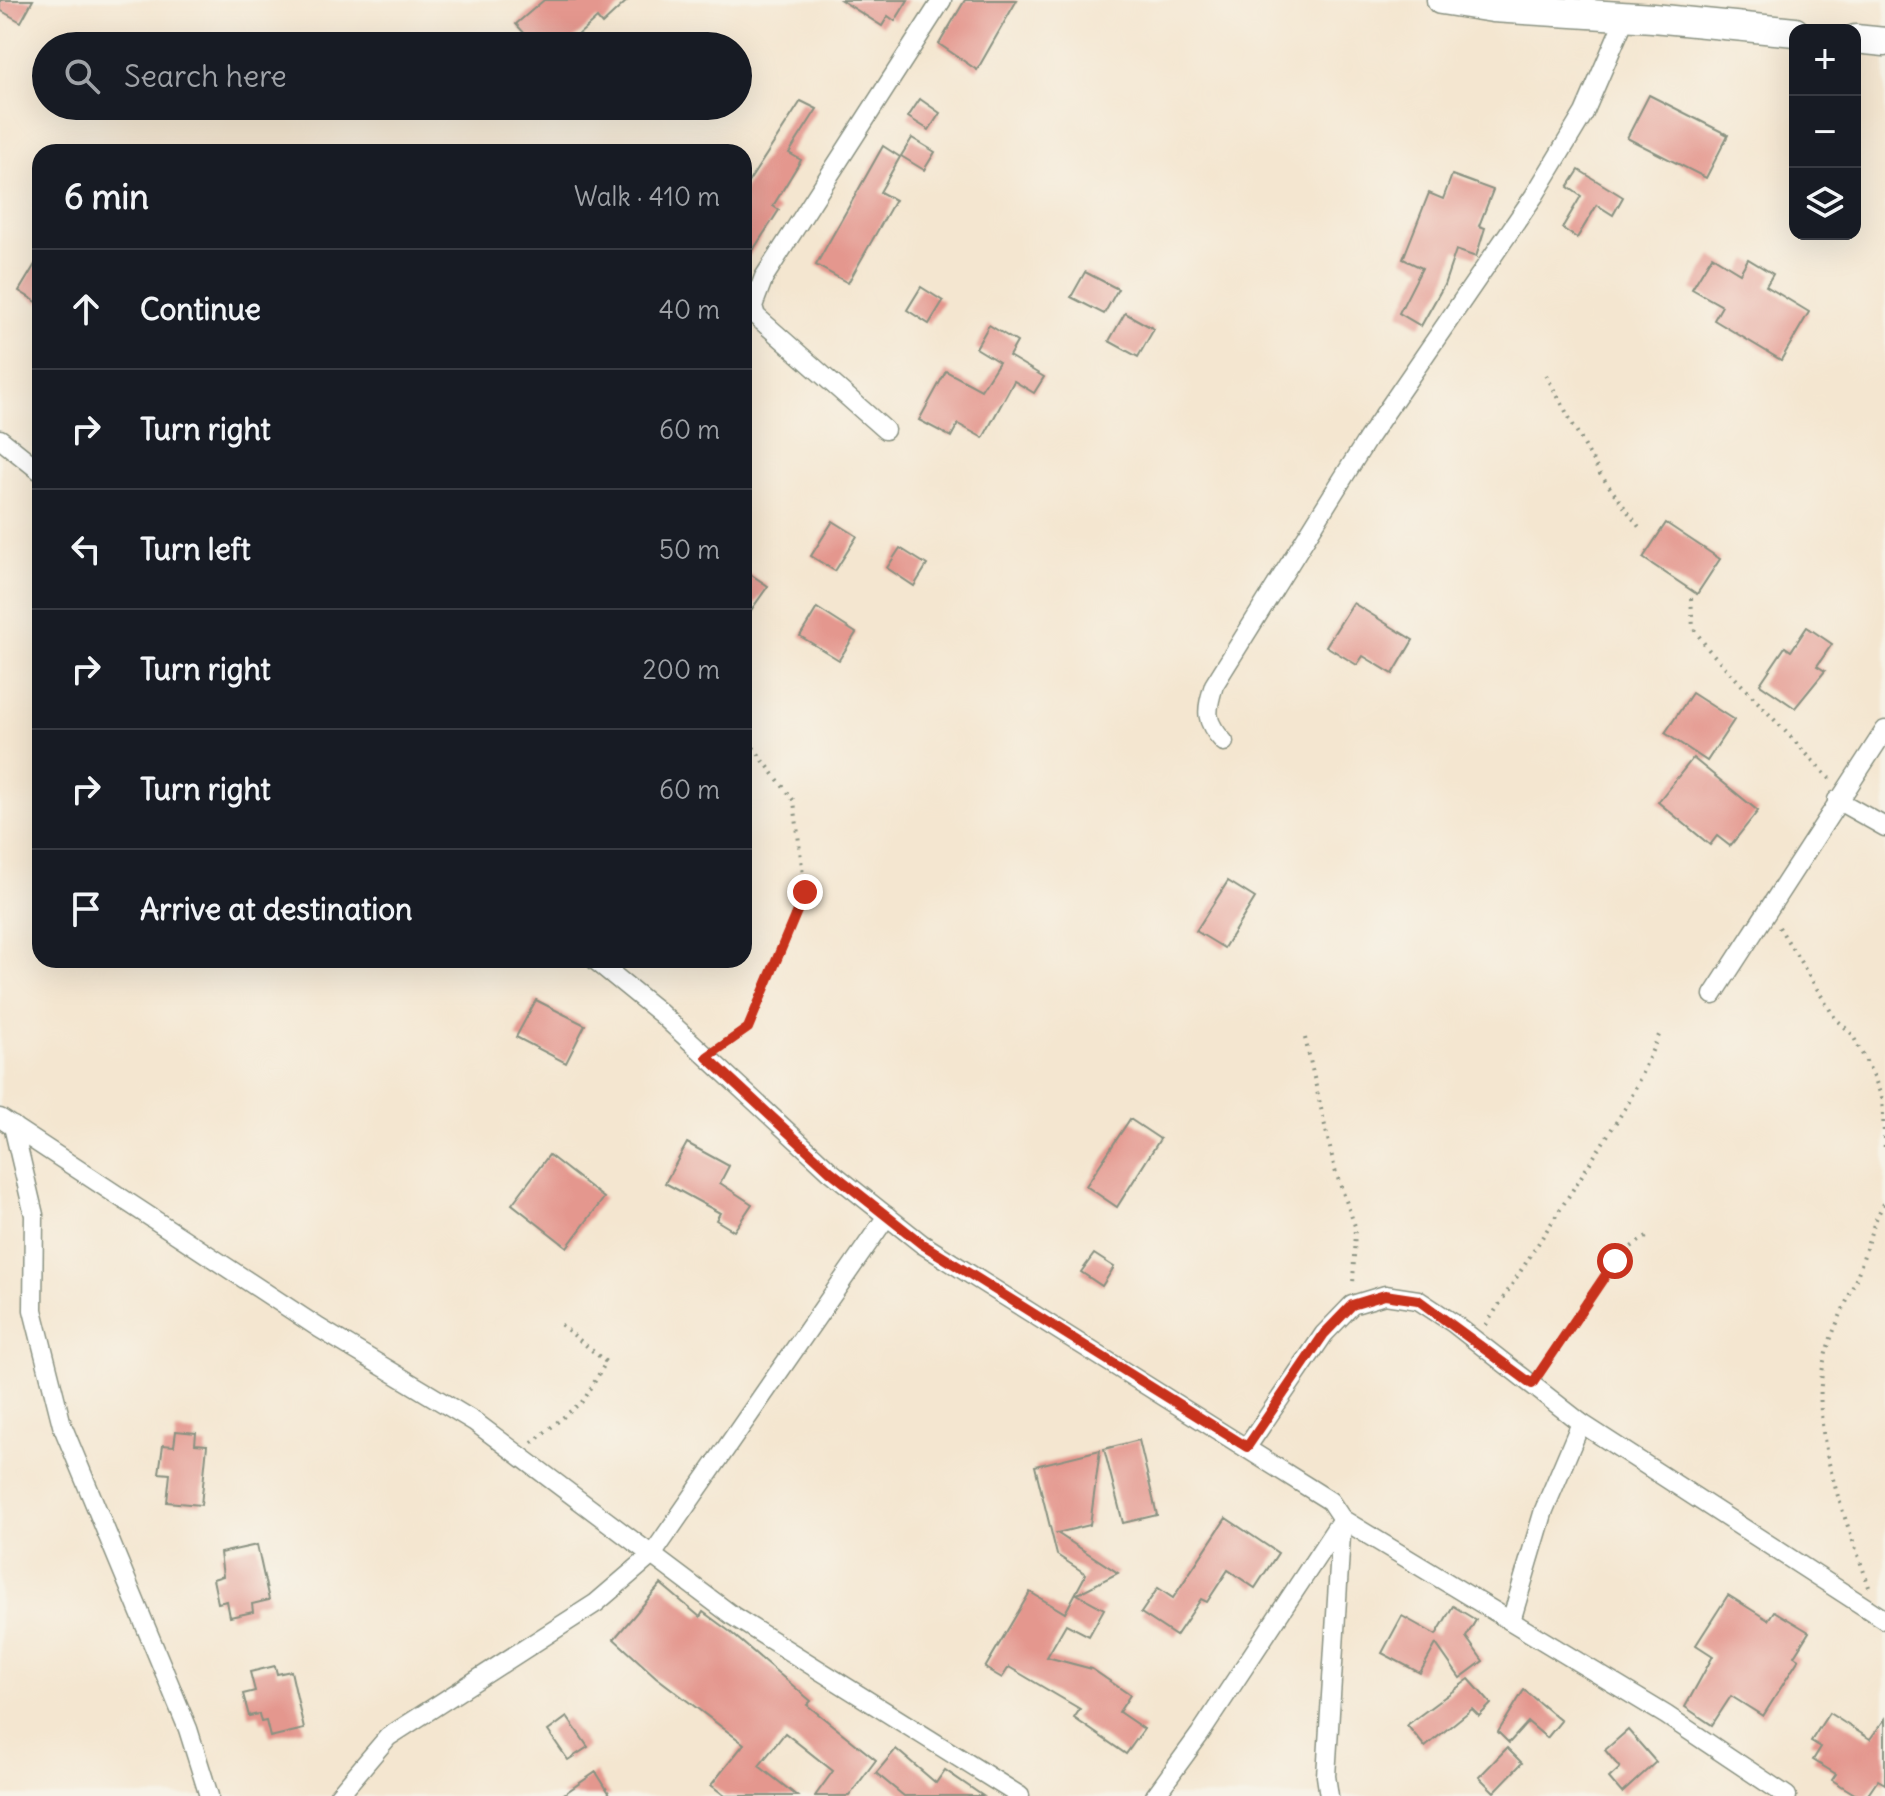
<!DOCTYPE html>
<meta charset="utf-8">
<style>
:root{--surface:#171b24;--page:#20242c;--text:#f1f3f6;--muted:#9ea1a6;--line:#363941}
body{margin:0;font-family:Delius,sans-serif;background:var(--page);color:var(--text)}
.controls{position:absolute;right:24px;top:24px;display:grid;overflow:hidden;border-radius:16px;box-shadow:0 8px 32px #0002}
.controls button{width:72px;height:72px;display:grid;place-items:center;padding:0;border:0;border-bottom:2px solid var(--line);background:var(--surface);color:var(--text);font:40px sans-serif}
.stop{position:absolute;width:24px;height:24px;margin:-18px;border:6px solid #c8321e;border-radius:50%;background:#fff}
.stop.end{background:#c8321e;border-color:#fff;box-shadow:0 2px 8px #0008}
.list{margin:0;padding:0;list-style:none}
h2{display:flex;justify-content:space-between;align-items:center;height:104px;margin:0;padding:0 32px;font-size:34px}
h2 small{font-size:26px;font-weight:400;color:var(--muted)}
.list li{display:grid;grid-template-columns:52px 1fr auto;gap:24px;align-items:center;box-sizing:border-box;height:120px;padding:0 32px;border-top:2px solid var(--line)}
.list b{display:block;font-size:30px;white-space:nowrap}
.list em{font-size:26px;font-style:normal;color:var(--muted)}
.icon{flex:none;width:44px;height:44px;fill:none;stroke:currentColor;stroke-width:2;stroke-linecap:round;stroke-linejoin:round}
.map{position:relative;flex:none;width:1885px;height:1796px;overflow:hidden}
.search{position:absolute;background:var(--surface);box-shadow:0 8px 32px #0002;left:32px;top:32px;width:720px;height:88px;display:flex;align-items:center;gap:20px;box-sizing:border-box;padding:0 28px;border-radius:44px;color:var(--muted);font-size:30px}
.panel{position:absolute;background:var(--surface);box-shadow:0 8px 32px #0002;left:32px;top:144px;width:720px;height:824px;border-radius:24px}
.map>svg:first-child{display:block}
</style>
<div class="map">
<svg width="1885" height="1796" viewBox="0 0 1885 1796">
<rect width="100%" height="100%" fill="#f7f3e8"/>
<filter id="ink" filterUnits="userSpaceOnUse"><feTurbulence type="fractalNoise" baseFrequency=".0125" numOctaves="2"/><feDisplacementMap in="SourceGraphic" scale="16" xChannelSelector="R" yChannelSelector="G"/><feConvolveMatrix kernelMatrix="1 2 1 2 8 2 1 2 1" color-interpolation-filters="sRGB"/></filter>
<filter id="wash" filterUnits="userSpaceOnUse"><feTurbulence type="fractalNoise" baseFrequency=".006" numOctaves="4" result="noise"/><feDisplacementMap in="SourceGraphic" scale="32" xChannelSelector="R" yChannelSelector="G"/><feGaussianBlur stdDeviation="1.8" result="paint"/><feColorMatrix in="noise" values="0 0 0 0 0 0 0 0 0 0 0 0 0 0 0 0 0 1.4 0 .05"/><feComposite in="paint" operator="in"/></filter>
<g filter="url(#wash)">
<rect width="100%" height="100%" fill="#f4e6d0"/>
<g id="blocks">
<g fill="#e4978e">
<path d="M0 0H33L21 22 0 10Z"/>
<path d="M544 0H628L602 24 597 18 566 46H536L516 24Z"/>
<path d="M841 0H908L895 21 888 16 882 26Z"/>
<path d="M965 0H1017L977 70 939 44Z"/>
<path d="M1649 95 1728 135 1706 178 1627 138Z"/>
<path d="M920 99 940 113 929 130 908 117Z"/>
<path d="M801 101 817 109 789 153 801 160 773 206 779 210 744 264V189Z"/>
<path d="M912 138 935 152 924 170 901 156Z"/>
<path d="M883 146 900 157 880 192 895 200 848 283 816 265Z"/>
<path d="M1579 170 1623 197 1613 215 1597 205 1577 238 1562 228 1581 196 1568 187Z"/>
<path d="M1452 175 1493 190 1479 226 1485 228 1476 257 1456 250 1444 285 1421 326 1399 313 1422 268 1403 259 1429 193 1443 199Z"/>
<path d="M40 256V304L19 291Z"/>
<path d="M1712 256 1740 273 1748 259 1773 274 1766 286 1809 312 1781 360 1714 320 1722 306 1692 289Z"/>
<path d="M1085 272 1118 289 1104 314 1071 297Z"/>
<path d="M921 287 943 301 929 324 907 310Z"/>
<path d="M1125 313 1154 329 1138 357 1109 341Z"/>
<path d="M989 325 1017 342 1009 356 1044 377 1034 393 1014 381 983 438 958 424 951 437 919 420 946 371 981 390 999 362 976 348Z"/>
<path d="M833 521 857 536 835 571 811 556Z"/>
<path d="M1666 523 1720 559 1697 594 1643 558Z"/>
<path d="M900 548 927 565 914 586 887 568Z"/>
<path d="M744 570 768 586 744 620Z"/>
<path d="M1353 603 1413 640 1393 674 1363 656 1357 665 1326 646Z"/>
<path d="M817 608 856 633 839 660 800 636Z"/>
<path d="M1807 627 1832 644 1817 666 1825 671 1795 708 1760 684 1785 647 1791 651Z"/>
<path d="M1692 693 1734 720 1707 761 1665 733Z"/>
<path d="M1693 758 1758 811 1730 846 1717 836 1710 845 1658 802Z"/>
<path d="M1228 881 1255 898 1224 948 1196 931Z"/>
<path d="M536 1000 585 1025 566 1063 516 1037Z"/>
<path d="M1130 1119 1160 1139 1117 1207 1086 1186Z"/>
<path d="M687 1143 729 1166 720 1183 752 1204 734 1231 716 1220 720 1213 665 1183Z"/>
<path d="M549 1155 604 1198 567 1247 512 1204Z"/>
<path d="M1094 1254 1114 1267 1102 1286 1081 1272Z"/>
<path d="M176 1431 196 1433 195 1444 207 1445 201 1505 167 1502 170 1474 159 1473 163 1445 174 1446Z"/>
<path d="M1139 1440 1157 1515 1123 1523 1104 1449Z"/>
<path d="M1100 1450 1090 1525 1057 1533 1118 1573 1077 1594 1104 1609 1089 1636 1066 1624 1047 1657 1092 1669 1130 1695 1119 1712 1144 1729 1126 1754 1074 1718 1080 1709 1009 1667 1002 1678 985 1668 1030 1592 1065 1613 1086 1574 1057 1555 1035 1466Z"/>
<path d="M1226 1518 1278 1553 1255 1588 1228 1570 1207 1602 1201 1599 1176 1636 1141 1613 1158 1588 1173 1598Z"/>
<path d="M257 1545 269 1600 252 1604 253 1612 230 1617 227 1601 218 1603 213 1579 223 1576 220 1553Z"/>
<path d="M661 1584 700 1617 703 1612 729 1631 811 1701 807 1705 876 1760 849 1796H815L833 1771 785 1733 759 1766 797 1796H725L711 1785 744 1744 656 1677 614 1639Z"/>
<path d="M1728 1595 1768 1620 1774 1611 1809 1632 1794 1656 1799 1659 1763 1716 1731 1696 1712 1725 1685 1707 1713 1656 1696 1645Z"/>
<path d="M1453 1606 1476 1620 1466 1637 1483 1661 1460 1678 1436 1644 1420 1673 1382 1653 1402 1616 1436 1635Z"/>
<path d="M275 1666 277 1674 291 1671 304 1729 270 1737 266 1721 261 1722 259 1714 249 1716 243 1694 255 1691 250 1672Z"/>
<path d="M1469 1679 1491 1704 1479 1716 1472 1709 1425 1747 1407 1725Z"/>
<path d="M1524 1690 1561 1721 1547 1738 1528 1722 1509 1743 1498 1732Z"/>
<path d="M1829 1713 1870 1739 1885 1719V1784L1878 1780 1867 1796H1858L1832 1780 1836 1774 1813 1760 1821 1747 1811 1741Z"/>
<path d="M567 1717 588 1747 568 1760 548 1731Z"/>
<path d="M1628 1730 1656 1762 1622 1793 1609 1778 1620 1768 1605 1750Z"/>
<path d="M1507 1748 1522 1763 1494 1792 1479 1777Z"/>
<path d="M896 1749 936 1783 945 1770 983 1796H904L876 1773Z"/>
<path d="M596 1772 611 1796H561Z"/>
</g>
</g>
</g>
<g filter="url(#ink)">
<use href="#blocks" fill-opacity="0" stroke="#8a9282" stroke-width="2"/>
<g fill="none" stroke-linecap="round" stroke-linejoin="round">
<g stroke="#8a9282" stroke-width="21">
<g id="minor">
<path d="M885 430 756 316 753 306 764 277 942 0"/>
<path d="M0 439 40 471"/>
<path d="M1224 742C1204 721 1206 711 1214 685L1368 438 1534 196 1584 113 1625 18"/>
<path d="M1837 800 1885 827"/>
<path d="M595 960 660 1013 830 1171 922 1244 1330 1501 1342 1519 1326 1776 1329 1796"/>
<path d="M1713 995 1885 730"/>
<path d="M0 1118 319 1328 475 1422 733 1616 1020 1796"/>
<path d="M13 1126 34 1215 33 1310 62 1425 188 1729 209 1796"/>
<path d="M1247 1447 1324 1334 1352 1305 1385 1295 1418 1300 1453 1323 1581 1423 1885 1620"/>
<path d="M1511 1621 1544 1510 1581 1423"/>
<path d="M338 1796 388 1737 596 1603 652 1555 887 1216"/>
<path d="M1155 1796 1200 1734 1342 1519 1666 1715 1787 1796"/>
</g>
</g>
<g stroke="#8a9282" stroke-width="31">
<g id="trunk">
<path d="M1441 0 1493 8 1653 18 1795 32"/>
<path d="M1855 39 1885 42"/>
</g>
</g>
<g stroke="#8a9282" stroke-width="4" stroke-dasharray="2 6" stroke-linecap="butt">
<path d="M1546 375 1600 474 1642 531"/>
<path d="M1691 598 1693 628 1709 650 1830 779"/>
<path d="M1779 927 1835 1018 1852 1034 1874 1077 1882 1098 1885 1151"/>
<path d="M1305 1038 1335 1170 1355 1226 1353 1287"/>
<path d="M722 1046 748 1028 805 892 794 801 744 735"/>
<path d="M1486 1325 1629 1102 1660 1033"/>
<path d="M1542 1369C1569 1330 1605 1257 1647 1237"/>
<path d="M532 1443 584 1400 606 1362 559 1323"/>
<path d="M1869 1587C1846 1517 1809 1437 1824 1361 1830 1333 1847 1304 1857 1276 1867 1250 1870 1226 1885 1202"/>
</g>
<use href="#minor" stroke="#fff" stroke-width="18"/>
<use href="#trunk" stroke="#fff" stroke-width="28"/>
</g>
</g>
<g fill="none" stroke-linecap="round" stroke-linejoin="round" filter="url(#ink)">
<path stroke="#c8321e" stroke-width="10" d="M805 892 748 1028 707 1057 830 1171 922 1244 1247 1447 1324 1334 1352 1305 1385 1295 1418 1300 1532 1384 1615 1261"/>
</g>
</svg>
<div class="controls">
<button>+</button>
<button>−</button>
<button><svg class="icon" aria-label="layers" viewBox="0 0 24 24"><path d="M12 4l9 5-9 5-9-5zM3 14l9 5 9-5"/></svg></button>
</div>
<div class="stop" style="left:1615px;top:1261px"></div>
<div class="stop end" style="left:805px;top:892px"></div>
<div class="search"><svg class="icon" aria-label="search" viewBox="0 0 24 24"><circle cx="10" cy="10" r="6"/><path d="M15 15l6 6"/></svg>Search here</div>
<section class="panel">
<h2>6 min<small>Walk · 410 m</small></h2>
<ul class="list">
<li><svg class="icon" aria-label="ahead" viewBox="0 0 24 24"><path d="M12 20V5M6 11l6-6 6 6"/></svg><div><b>Continue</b></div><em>40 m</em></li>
<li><svg class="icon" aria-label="right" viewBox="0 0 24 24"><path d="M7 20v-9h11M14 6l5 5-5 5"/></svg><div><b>Turn right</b></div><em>60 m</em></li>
<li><svg class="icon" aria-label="left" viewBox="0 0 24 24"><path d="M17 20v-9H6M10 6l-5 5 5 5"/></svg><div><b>Turn left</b></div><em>50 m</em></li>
<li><svg class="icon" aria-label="right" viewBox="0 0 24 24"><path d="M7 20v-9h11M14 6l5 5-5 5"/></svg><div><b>Turn right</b></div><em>200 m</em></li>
<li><svg class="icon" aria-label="right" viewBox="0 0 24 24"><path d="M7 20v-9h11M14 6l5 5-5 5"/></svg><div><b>Turn right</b></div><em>60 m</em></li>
<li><svg class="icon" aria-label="arrive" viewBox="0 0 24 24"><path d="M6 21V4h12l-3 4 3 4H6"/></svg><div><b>Arrive at destination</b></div></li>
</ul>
</section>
</div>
